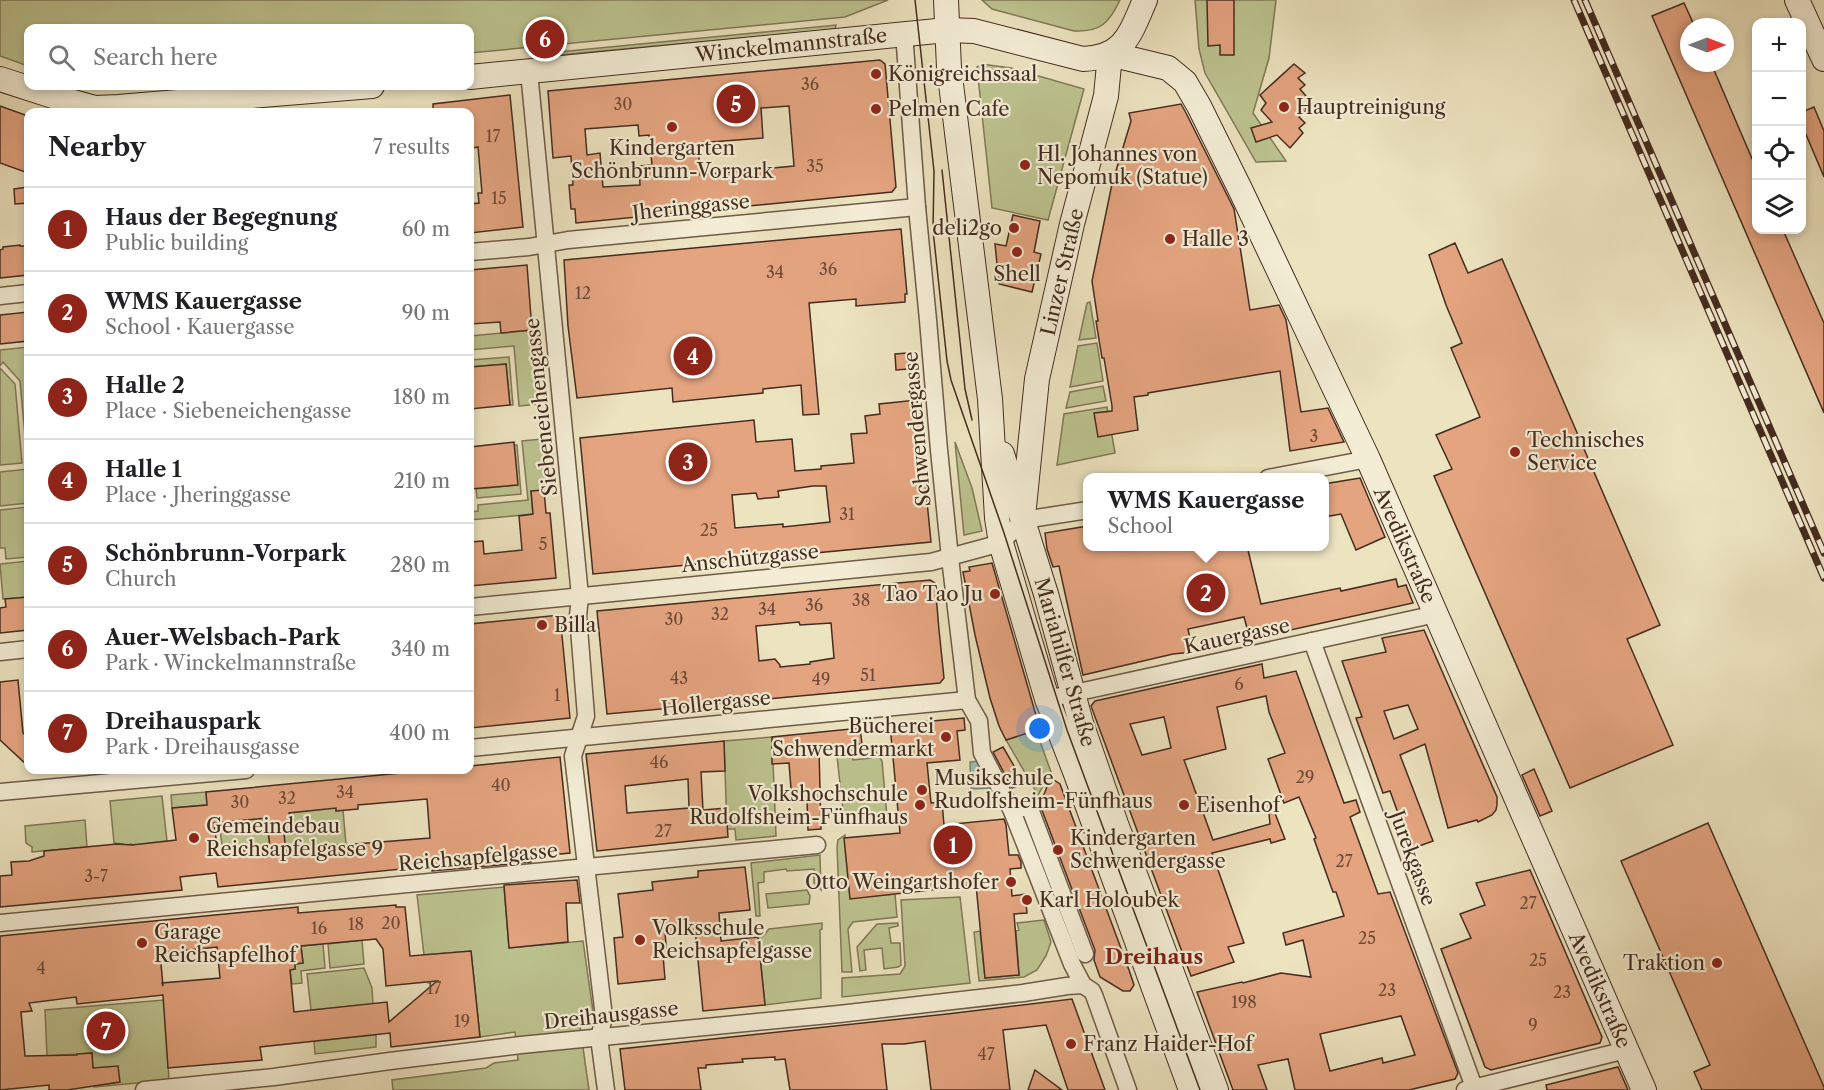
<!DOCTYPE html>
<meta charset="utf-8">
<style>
:root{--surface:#fff;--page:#f6f6f6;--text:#202124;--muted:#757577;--line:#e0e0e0;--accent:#8f2418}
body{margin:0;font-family:"Libre Caslon Text",serif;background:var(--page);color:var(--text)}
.controls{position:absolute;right:18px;top:18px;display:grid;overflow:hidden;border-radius:12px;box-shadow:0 3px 9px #0003}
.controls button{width:54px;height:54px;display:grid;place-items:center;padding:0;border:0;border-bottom:2px solid var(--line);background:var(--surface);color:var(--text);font:30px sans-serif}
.compass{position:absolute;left:1680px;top:18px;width:54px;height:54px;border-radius:50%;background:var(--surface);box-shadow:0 3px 9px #0003;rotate:90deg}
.you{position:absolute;left:1040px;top:729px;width:21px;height:21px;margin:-15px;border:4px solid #fff;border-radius:50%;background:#1a73e8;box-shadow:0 0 0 9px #1a73e833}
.badge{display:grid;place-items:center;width:39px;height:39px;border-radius:50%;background:var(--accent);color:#fff;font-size:20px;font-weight:700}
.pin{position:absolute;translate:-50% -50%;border:3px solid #fff;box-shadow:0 2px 6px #0006}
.popup{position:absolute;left:1083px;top:473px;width:246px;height:78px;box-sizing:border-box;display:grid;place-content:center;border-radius:12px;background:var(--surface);filter:drop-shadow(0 2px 4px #0005);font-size:20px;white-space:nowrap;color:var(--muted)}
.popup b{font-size:22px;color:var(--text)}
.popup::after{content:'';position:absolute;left:50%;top:100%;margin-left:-12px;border:12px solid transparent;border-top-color:var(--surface)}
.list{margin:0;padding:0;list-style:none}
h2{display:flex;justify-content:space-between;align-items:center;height:78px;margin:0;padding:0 24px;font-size:26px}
h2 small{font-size:20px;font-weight:400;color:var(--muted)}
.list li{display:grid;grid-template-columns:39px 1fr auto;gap:18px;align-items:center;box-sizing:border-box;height:84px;padding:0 24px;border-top:2px solid var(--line)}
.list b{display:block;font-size:22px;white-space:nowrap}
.list p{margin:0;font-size:20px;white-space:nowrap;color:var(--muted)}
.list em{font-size:20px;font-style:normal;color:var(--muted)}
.icon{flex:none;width:33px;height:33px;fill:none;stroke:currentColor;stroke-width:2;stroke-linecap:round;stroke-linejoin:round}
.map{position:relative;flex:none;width:1824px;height:1090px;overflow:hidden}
.search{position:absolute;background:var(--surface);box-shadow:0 3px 9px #0003;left:24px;top:24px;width:450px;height:66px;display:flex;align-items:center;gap:15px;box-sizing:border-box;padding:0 21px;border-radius:12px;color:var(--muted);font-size:22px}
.panel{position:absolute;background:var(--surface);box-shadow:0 3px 9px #0003;left:24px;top:108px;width:450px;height:666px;border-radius:12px}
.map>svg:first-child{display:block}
</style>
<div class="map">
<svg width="1824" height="1090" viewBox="0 0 1824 1090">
<rect width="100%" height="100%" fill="#ece3bf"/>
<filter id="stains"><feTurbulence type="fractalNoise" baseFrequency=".00333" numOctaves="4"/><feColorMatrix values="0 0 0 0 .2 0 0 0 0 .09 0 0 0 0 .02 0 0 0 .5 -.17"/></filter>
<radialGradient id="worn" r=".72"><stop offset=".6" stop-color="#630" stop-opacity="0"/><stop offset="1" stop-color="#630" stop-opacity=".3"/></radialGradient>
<g fill="#bcc38f" stroke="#807858" stroke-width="1.5">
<path d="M0 0H888L845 17 470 53V28H28V66L0 56Z"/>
<path d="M982 0H1120C1109 23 1101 32 1074 31L992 9Z"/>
<path d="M1195 0H1276L1269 58 1253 113 1286 161 1256 162 1205 73 1199 49Z"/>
<path d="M836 25 835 29 819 31 537 57 538 54Z"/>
<path d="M981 64 1011 68 1084 89 1048 220 992 208 977 67Z"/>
<path d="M1090 302 1096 338 1079 340 1087 303Z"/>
<path d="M532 330 540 404 519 406 514 346 470 350V336Z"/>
<path d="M1097 343 1103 381 1070 387 1078 346Z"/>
<path d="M28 347V458H27L20 381 3 362 0 366V350Z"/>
<path d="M509 357 513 405H510L506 364 470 367V360Z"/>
<path d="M0 368 15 384 22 463 0 465Z"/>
<path d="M1103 386 1106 401 1066 408 1070 392Z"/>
<path d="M1107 407 1115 453 1057 465 1064 414Z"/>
<path d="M542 439 547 490 531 491 533 514 470 520V512L478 511V505L528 500 522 441Z"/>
<path d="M955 442 972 488 982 531 964 535Z"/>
<path d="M514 445H517L521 494 477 498 476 489 517 485Z"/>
<path d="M28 469V503L0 506V472Z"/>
<path d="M28 507V557L6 559 5 548H0V510Z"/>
<path d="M28 561V597L3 599 0 564Z"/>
<path d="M1036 730 1051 772 1038 795 1006 740Z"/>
<path d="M772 737 776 836 736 840 735 829H727L724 741Z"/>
<path d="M847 746 852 748 853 760 871 758 869 749H874L882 761 887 816 844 820 836 747Z"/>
<path d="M206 792 207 805 172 808 171 795Z"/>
<path d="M162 796 167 841 132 849 131 844 123 847V844L114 843 110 801Z"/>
<path d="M336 806V811L343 810 346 844 318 847 319 853 286 857 283 833 268 834 270 847 223 852 219 823 265 818V815L279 823 290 822 289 813Z"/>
<path d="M85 820 87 847 32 852V847L26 843 25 826Z"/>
<path d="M845 835 851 898 895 894 897 917 853 922 848 929 852 972H842L837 847 838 840Z"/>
<path d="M820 855 821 890 814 883V869L787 871 786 869 764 872V882L758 883 760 916H756L751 863Z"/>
<path d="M504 887 509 948 583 941 594 1018 589 1023 580 1026 589 1090H393L392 1080 486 1068 494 1063 518 1060 515 1032 480 1037 471 951 424 955 417 895Z"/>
<path d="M807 890 810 896 809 904 768 908 766 894Z"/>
<path d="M960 897 970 983 842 997V978L900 974 905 966 901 900Z"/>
<path d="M1044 920 1051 942 1046 956 1037 970 1024 977 979 981 974 932 980 931 985 978 1019 975 1016 931 1019 930 1017 923Z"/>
<path d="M822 923V929L820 930 821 998 765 1005 758 937 763 936 769 929Z"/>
<path d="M898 923V926L889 928 891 943H900L901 965 898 967 884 969 882 948 864 950 866 970 860 971 857 947 877 924Z"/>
<path d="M362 940 364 964 330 968 328 944Z"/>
<path d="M323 944 325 968 301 971 302 983 292 984 290 970 295 969V964L303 963 301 946Z"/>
<path d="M364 968 372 988 373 1004 311 1010 307 974Z"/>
<path d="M164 1000 169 1080 94 1087 92 1053 47 1056 45 1010Z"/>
<path d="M376 1035V1047L315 1054 314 1041Z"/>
</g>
<path fill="#99beb2" stroke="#778478" stroke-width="1.5" d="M980 761 993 788 971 789 970 762Z"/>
<g fill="#e4a480" stroke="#452c20" stroke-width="1.5" fill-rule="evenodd">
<path d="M1207 0H1234V55H1220V45L1208 46Z"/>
<path d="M1684 3 1695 27H1689V63H1711L1756 168V230H1783L1824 323V413L1652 16Z"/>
<path d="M880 60 885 64 896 187 892 192 576 223 575 209H571L569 185H573L571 156 553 158 548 91ZM789 106 794 166 700 175 698 143 763 138 761 108ZM638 125 639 136 649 135 652 165 639 166 640 185 603 187 600 153 587 155 585 129Z"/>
<path d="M1294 64 1305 73 1298 78 1305 85 1300 89 1306 96 1300 102 1307 110 1299 117 1305 123 1299 128 1303 133 1290 148 1277 135 1256 142 1251 128 1272 122 1261 110 1266 103 1260 95Z"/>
<path d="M510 95 523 227 470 233V204L479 203 478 193H482L478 147 473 148 470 112H433V104Z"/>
<path d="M1181 104 1186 113 1234 209 1250 310 1279 305 1286 320 1301 412 1328 408 1344 442 1290 451 1280 371 1148 393V395L1134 397 1138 430 1098 437 1094 413 1112 411V406L1104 358H1102L1096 321H1098L1092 281 1112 184 1131 121 1129 113Z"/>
<path d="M0 106 28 116V173L0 163Z"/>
<path d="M1814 107 1824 131V177L1802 125V112Z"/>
<path d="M28 187V203L15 204 14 189Z"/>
<path d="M1013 215 1040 221 1034 252 1041 254 1032 292 999 284 995 244 1006 246Z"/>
<path d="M901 229 907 294H905V302L856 306V299L809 303 819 414 803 415 801 385 763 389V393L673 402 672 388 577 398 568 326 564 260Z"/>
<path d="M1455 243 1468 273 1502 259 1660 625 1627 639 1673 745 1570 788 1434 476 1452 469 1436 435 1480 417 1451 348 1462 343 1446 305 1429 255Z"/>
<path d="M20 245V246H28V275L0 278V250L3 249V247Z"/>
<path d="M527 265 532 330 501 333 500 322 470 324V270Z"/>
<path d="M28 312V341L0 344V315Z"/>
<path d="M907 353 908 369 896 370 895 354Z"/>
<path d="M506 364 510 405 470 409V367Z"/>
<path d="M917 400 931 542 593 574 580 438 754 420 756 442 792 439 795 471 821 469V466L854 463 851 434 867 433 865 416 880 414 879 404ZM813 486H826L830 522 783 527V524L735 528 732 495 756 493 758 499 779 497 778 491Z"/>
<path d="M514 442 518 485 470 489V447Z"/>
<path d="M1360 478 1385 537 1356 550 1341 514 1324 517V484Z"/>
<path d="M544 490 546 513H550L556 578 470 586V542L483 541 484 554 522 550 519 516 533 514 531 491Z"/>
<path d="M1088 526V546H1247L1261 604 1340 588 1341 591 1396 579 1398 587 1406 585 1413 603 1250 639 1244 617 1188 629 1193 652 1173 654 1083 675 1059 566 1053 567 1047 549 1045 533Z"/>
<path d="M992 563 1040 729 1006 740 999 726 990 698 975 635 963 572 970 571 969 567Z"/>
<path d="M930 580 935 583 939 630 944 678 940 683 607 714 597 611ZM799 622 800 625 831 623 834 658 810 662V664L780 667V665L775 659 759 661 756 626Z"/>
<path d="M28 597V630L0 633V608L6 607 5 599Z"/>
<path d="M560 615 570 718 470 728V624Z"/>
<path d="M1424 630 1497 797V805L1496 810 1492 815 1478 822 1477 820 1448 828 1425 744 1400 755 1433 841 1411 849 1390 791 1383 793 1356 718 1362 717 1342 661 1386 652 1382 638ZM1408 705 1418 729 1394 739 1384 711Z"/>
<path d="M1262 664 1264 678 1296 671 1344 803 1356 800 1360 812 1350 817 1378 894 1390 892 1458 1073 1455 1079 1409 1090H1295L1288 1059 1258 1065 1267 1090H1233L1197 992 1242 982 1243 983 1281 973 1311 977 1303 940 1286 945 1283 933 1344 916 1336 892H1333L1314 839 1316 838 1299 797 1284 803 1268 759 1285 753 1269 712 1266 696 1217 707 1226 749 1184 760 1213 840 1270 824 1268 803H1271L1285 839 1271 843 1270 839 1212 853 1244 943 1228 947 1234 962 1191 976 1091 706 1095 701ZM1164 717 1171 748 1142 755 1130 724ZM1401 1016 1415 1055 1383 1063 1382 1058 1330 1071 1320 1034Z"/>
<path d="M18 680 23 733 28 738V766L0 740V682Z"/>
<path d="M964 718 965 730 957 731 960 760 927 763 931 803 942 802 944 825 1004 819 1006 825 1009 855H1018L1021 862V868L1010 869 1012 896 1025 894 1027 913 1014 914 1019 975 985 978 976 885 850 899 844 838 900 833 890 725Z"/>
<path d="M860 728 862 744 819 749 821 829 808 830 807 800 792 801 789 763 772 764V737Z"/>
<path d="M724 741 725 771 701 772 703 810 726 808 728 837 597 851 586 754ZM688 779 689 808 627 813 625 786Z"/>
<path d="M1003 747 1013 764 1023 784 1012 788 993 752Z"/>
<path d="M560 757 570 853 530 857 531 862 432 871V866L218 887 216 873 180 877 182 890 0 907V876L12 875 11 862 29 861 44 856V851L117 844 132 845 176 840 172 808 207 805 206 792 432 770H470V766ZM427 799 430 838 318 847V849L286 853 283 823 290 822 289 813 336 808V811L358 809V805ZM267 818 270 848 218 854 214 823Z"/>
<path d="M1534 769 1552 811 1540 816 1522 775Z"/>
<path d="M1054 780 1060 784 1129 970 1134 985 1130 991H1123L1100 977 1094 960 1095 950 1040 805 1048 784Z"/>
<path d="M1708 823 1824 1087V1090H1702L1694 1072 1710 1065 1621 861Z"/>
<path d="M745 867 750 910 719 913 721 941 758 937 765 1005 703 1011 695 930 665 933 667 955H663L665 979 618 984 614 938 623 937 618 894 653 890 652 882 698 877V871Z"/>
<path d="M1530 870 1602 1037 1600 1043 1491 1070 1485 1067 1441 949 1471 938 1460 914 1485 905 1476 883Z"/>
<path d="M577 880 580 903H566L568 942 509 948 504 885Z"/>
<path d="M396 905V907H405L410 956 471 951 480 1037 391 1047 390 1033 260 1047 262 1060 168 1068 163 995 77 1004 76 997 29 1003 32 1011 21 1012 25 1056 77 1055V1054L92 1053 93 1068 118 1066 120 1082 67 1090H49V1085L0 1090V936L298 907V913ZM376 939 383 949 386 986 437 981 389 1022 387 1002 294 1012 290 970 295 969V964L303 963 301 946ZM217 947 220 978 162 983 163 986 160 953Z"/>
<path d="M1072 999 1105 1090H1068L1046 1025 1003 1030 1010 1090H931L925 1041 904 1044H882L887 1090H790L785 1059 775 1060V1057L742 1059 743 1062 706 1065V1068H698L701 1090H625L620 1049 947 1014Z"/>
<path d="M1618 1067 1628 1090H1547L1546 1085Z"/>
<path d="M1035 1070 1062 1090H1028Z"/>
</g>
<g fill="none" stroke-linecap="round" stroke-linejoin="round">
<g stroke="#6f5a48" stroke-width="19">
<g id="street">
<path d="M904 33 917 207 928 320 939 450 950 558 967 700 979 721 982 753 1012 811 1072 964 1083 985 1092 991 1094 995 1128 1090"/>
<path d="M529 72 580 596 578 616 586 716 573 756 604 1017 599 1038 606 1090"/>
<path d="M470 252 529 247 568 240 917 207"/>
<path d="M0 296 28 293"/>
<path d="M1268 478 1368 459"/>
<path d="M470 607 931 562 1001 543 1023 520 1088 510"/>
<path d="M1312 641 1475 1090"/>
<path d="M0 652 28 649"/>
<path d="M1047 699 1436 614"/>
<path d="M470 748 967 700"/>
<path d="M0 792 246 770"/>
<path d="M1012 811 1029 806 1085 954"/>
<path d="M0 923 817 845"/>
<path d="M144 1090 274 1077 390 1061 521 1045 839 1014 1023 993 1067 986 1083 985"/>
<path d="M1465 1090 1626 1050"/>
</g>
</g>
<g stroke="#452c20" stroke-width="26">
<g id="secondary">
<path d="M946 0 949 68 990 399 997 518 1001 543 1047 699 1076 774 1191 1090"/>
<path d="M1797 0 1824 59"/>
<path d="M1110 54 1168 68 1185 82 1199 106 1241 191 1368 459 1644 1090"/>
<path d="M470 77 947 30 974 31 1083 59C1125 57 1130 34 1145 0"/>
<path d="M0 79 59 98 95 108 118 107 372 86"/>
<path d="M1002 454 1046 594 1081 723 1116 824 1216 1090"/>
<path d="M1024 507 1037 379 1072 224 1106 96 1110 54"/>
</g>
</g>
<use href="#street" stroke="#f3edd5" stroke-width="16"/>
<use href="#secondary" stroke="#f3edd5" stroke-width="24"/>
<g stroke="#452c20" stroke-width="1.5">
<path d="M915 0 934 171 933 230 947 361 951 380 1004 533 1067 730 1200 1090"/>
<path d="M942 170 965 389 972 420"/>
</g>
<g stroke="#452c20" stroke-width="7">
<g id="rail">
<path d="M1574 0 1824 578"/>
<path d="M1585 0 1824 553"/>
</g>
</g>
<use href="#rail" stroke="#f3edd5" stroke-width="4.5" stroke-dasharray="14" stroke-linecap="butt"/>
</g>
<g fill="#8f2418" stroke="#f3edd5" stroke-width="2">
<circle cx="876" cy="74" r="6"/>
<circle cx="1284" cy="107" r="6"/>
<circle cx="876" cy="109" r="6"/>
<circle cx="672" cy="127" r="6"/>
<circle cx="1025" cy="165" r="6"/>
<circle cx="1014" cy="228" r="6"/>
<circle cx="1170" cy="239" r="6"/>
<circle cx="1017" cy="252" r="6"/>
<circle cx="1515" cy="452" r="6"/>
<circle cx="995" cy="594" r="6"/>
<circle cx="542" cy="625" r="6"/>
<circle cx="946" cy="737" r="6"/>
<circle cx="922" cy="790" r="6"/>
<circle cx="920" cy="805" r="6"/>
<circle cx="1184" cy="805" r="6"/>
<circle cx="194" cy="838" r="6"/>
<circle cx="1058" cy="850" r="6"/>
<circle cx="1011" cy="882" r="6"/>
<circle cx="1027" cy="900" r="6"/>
<circle cx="640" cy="940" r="6"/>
<circle cx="142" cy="943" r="6"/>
<circle cx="1717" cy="963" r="6"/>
<circle cx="1071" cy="1044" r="6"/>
</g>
<g text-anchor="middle" stroke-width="4.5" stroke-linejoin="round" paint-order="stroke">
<g font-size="16" fill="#6d4a38">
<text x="810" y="90">36</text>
<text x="623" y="110">30</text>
<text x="493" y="142">17</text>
<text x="815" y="172">35</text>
<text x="499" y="204">15</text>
<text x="828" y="275">36</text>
<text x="775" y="278">34</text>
<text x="583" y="299">12</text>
<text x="1314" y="442">3</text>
<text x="847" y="520">31</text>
<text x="709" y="536">25</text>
<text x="543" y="550">5</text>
<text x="861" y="606">38</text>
<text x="814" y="611">36</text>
<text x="767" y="615">34</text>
<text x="720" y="620">32</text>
<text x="674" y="625">30</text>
<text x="868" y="681">51</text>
<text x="679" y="684">43</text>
<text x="821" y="685">49</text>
<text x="1239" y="690">6</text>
<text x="557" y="701">1</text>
<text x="659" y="768">46</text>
<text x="1305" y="783">29</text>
<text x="501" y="791">40</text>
<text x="345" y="798">34</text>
<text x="287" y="804">32</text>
<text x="240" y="808">30</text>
<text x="663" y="837">27</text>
<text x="1344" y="867">27</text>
<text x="96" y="882">3-7</text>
<text x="1528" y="909">27</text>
<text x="391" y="929">20</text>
<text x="356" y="930">18</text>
<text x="319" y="934">16</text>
<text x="1367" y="944">25</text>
<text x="1538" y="966">25</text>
<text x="41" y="974">4</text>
<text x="434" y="994">17</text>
<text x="1387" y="996">23</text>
<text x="1562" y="998">23</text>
<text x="1244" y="1008">198</text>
<text x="462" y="1027">19</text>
<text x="1533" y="1031">9</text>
<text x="986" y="1060">47</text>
</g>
<g font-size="20" fill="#452c20" stroke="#f3edd5">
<text transform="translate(791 45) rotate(-6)" y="7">Winckelmannstraße</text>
<text transform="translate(691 207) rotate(-6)" y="7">Jheringgasse</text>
<text transform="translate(1062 272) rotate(-77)" y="7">Linzer Straße</text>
<text transform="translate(541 407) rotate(-96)" y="7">Siebeneichengasse</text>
<text transform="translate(917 429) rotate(-95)" y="7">Schwendergasse</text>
<text transform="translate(1405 545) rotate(66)" y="7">Avedikstraße</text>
<text transform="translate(750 558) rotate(-6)" y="7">Anschützgasse</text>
<text transform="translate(1237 636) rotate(-12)" y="7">Kauergasse</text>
<text transform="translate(1065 662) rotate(74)" y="7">Mariahilfer Straße</text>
<text transform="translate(716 703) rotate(-6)" y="7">Hollergasse</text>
<text transform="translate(478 857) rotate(-5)" y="7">Reichsapfelgasse</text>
<text transform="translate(1413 858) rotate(70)" y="7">Jurekgasse</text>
<text transform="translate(1600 990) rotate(66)" y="7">Avedikstraße</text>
<text transform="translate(611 1015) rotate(-6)" y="7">Dreihausgasse</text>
</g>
<g font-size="20" fill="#452c20" stroke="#f3edd5" text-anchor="start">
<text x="888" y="81">Königreichssaal</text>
<text x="1296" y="114">Hauptreinigung</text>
<text x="888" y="116">Pelmen Cafe</text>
<text x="672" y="155" text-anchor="middle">Kindergarten<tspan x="672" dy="23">Schönbrunn-Vorpark</tspan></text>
<text x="1037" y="161">Hl. Johannes von<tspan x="1037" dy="23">Nepomuk (Statue)</tspan></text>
<text x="1002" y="235" text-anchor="end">deli2go</text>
<text x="1182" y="246">Halle 3</text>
<text x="1017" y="281" text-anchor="middle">Shell</text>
<text x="1527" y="447">Technisches<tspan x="1527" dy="23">Service</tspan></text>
<text x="983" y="601" text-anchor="end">Tao Tao Ju</text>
<text x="554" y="632">Billa</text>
<text x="934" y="733" text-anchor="end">Bücherei<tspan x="934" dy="23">Schwendermarkt</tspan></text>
<text x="934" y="785">Musikschule<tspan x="934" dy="23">Rudolfsheim-Fünfhaus</tspan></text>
<text x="908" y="801" text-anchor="end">Volkshochschule<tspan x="908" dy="23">Rudolfsheim-Fünfhaus</tspan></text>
<text x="1196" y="812">Eisenhof</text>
<text x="206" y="833">Gemeindebau<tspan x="206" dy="23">Reichsapfelgasse 9</tspan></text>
<text x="1070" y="845">Kindergarten<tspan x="1070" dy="23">Schwendergasse</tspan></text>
<text x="999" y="889" text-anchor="end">Otto Weingartshofer</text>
<text x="1039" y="907">Karl Holoubek</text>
<text x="652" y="935">Volksschule<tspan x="652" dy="23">Reichsapfelgasse</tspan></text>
<text x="154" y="939">Garage<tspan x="154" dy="23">Reichsapfelhof</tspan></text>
<text x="1705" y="970" text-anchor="end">Traktion</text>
<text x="1083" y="1051">Franz Haider-Hof</text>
</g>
<g font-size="21" font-weight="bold" fill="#7a1f14" stroke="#f3edd5">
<text x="1154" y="964">Dreihaus</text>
</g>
</g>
<rect width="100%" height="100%" filter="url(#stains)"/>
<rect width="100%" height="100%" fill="url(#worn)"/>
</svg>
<div class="controls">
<button>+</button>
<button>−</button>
<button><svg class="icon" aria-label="locate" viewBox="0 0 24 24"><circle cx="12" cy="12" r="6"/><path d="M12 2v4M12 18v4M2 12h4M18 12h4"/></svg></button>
<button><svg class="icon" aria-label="layers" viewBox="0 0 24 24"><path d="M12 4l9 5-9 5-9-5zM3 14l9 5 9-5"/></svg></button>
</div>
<svg class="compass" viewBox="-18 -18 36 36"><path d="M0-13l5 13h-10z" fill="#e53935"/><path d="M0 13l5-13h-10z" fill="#757577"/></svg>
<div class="you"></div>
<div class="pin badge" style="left:953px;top:845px">1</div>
<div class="pin badge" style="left:1206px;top:593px">2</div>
<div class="popup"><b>WMS Kauergasse</b>School</div>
<div class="pin badge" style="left:688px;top:462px">3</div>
<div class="pin badge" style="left:693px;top:356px">4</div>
<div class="pin badge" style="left:736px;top:104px">5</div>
<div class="pin badge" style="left:545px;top:39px">6</div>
<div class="pin badge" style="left:106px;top:1031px">7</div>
<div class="search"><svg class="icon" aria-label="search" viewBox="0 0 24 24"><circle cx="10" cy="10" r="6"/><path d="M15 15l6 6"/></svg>Search here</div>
<section class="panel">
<h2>Nearby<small>7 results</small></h2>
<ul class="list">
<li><span class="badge">1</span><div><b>Haus der Begegnung</b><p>Public building</p></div><em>60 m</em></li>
<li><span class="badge">2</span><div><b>WMS Kauergasse</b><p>School · Kauergasse</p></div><em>90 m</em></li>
<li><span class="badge">3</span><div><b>Halle 2</b><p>Place · Siebeneichengasse</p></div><em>180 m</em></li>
<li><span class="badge">4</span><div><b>Halle 1</b><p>Place · Jheringgasse</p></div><em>210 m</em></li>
<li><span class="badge">5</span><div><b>Schönbrunn-Vorpark</b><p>Church</p></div><em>280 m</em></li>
<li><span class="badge">6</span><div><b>Auer-Welsbach-Park</b><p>Park · Winckelmannstraße</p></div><em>340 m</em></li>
<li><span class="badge">7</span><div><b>Dreihauspark</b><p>Park · Dreihausgasse</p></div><em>400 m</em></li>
</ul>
</section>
</div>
